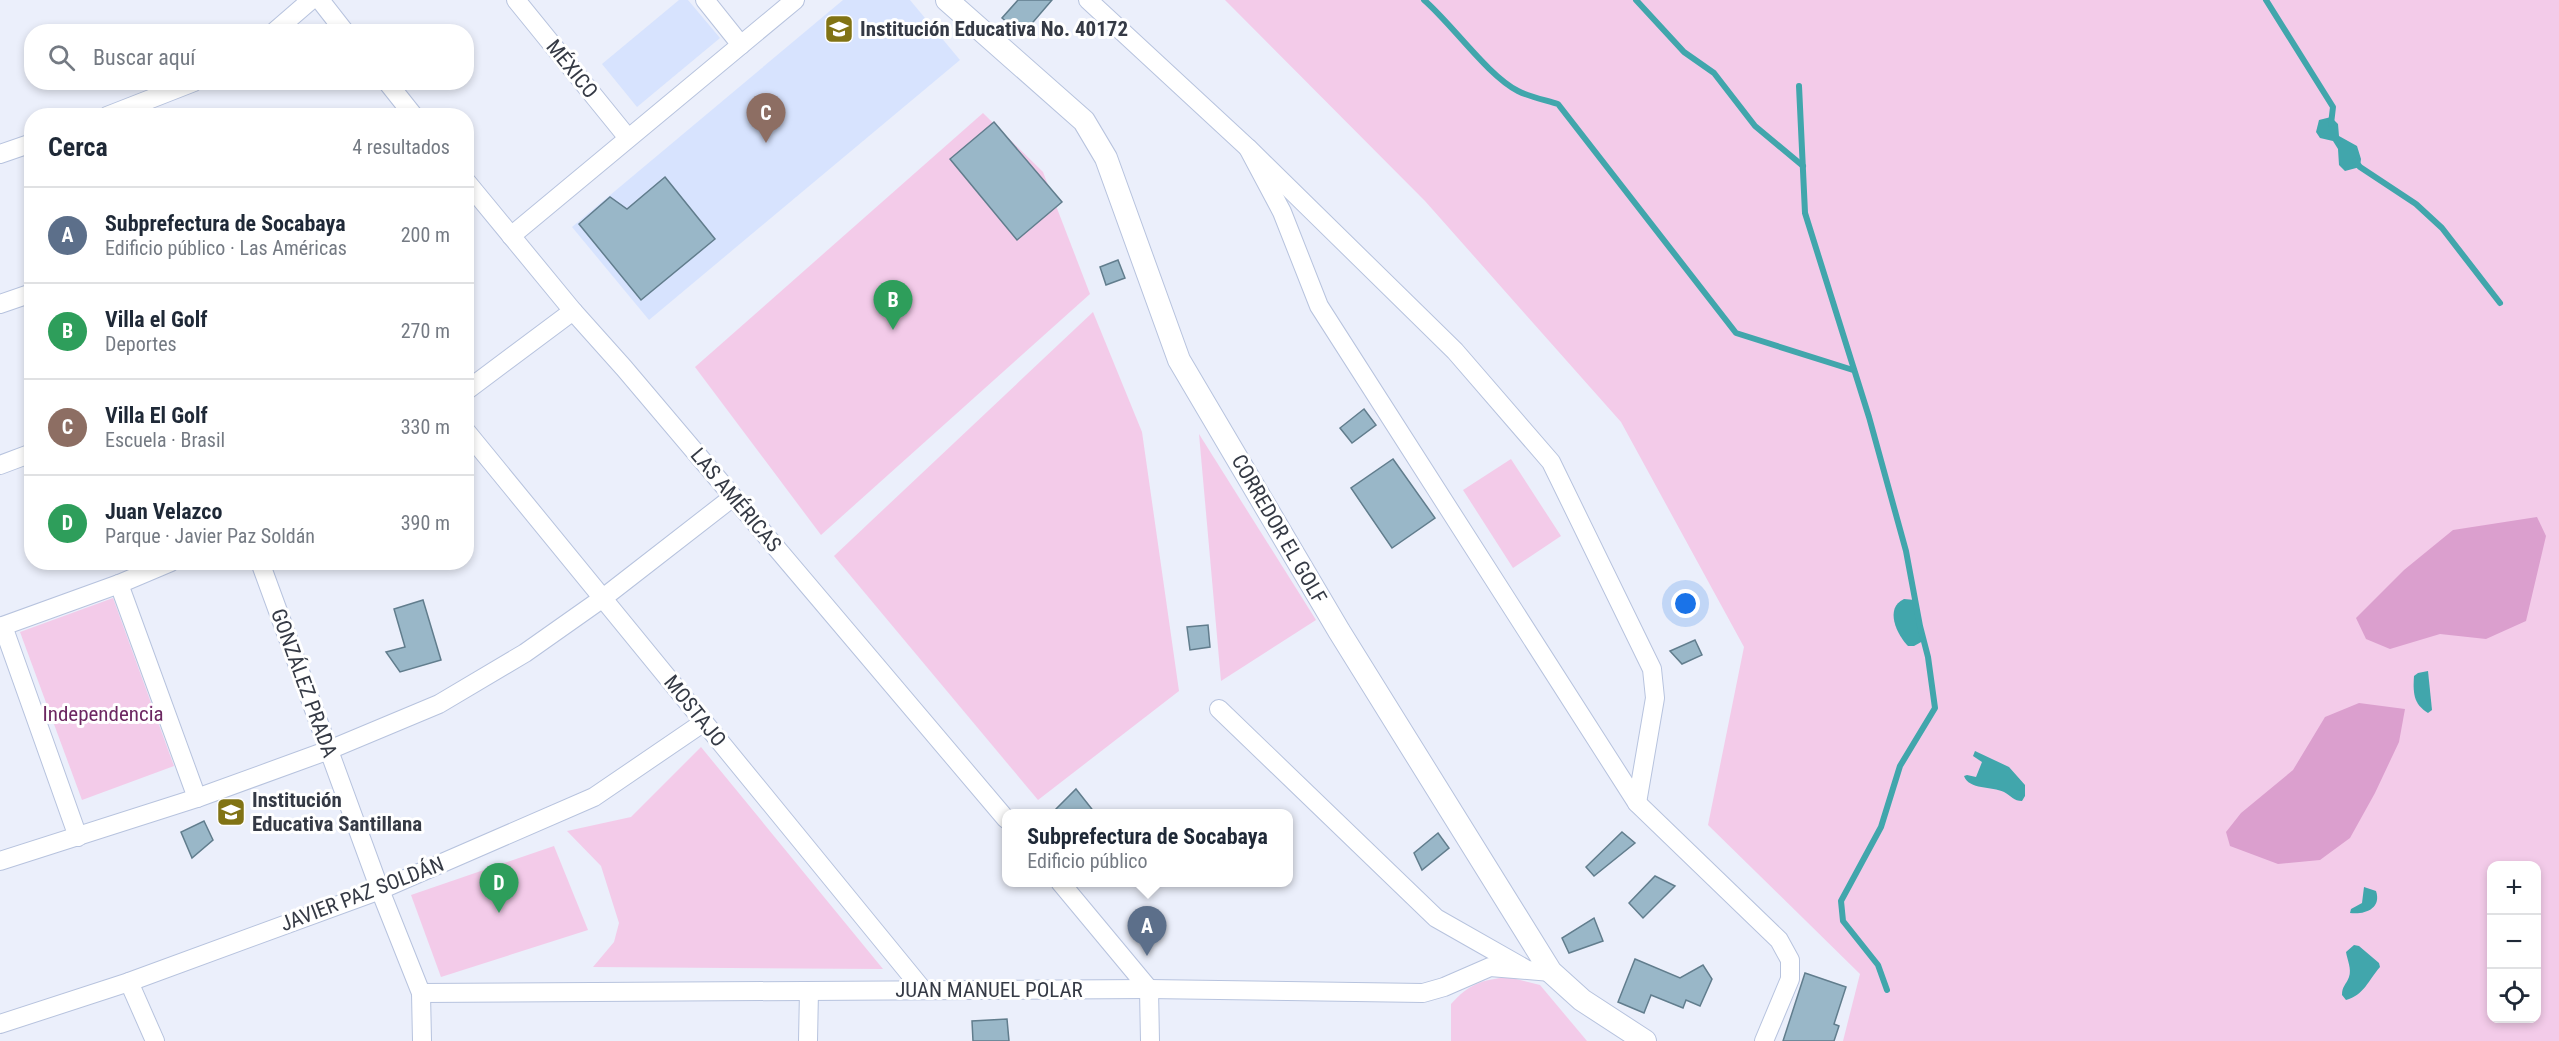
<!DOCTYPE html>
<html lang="es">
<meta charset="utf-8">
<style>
:root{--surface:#fff;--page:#f6f6f7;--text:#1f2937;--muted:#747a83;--line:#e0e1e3;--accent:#0f766e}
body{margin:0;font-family:"Roboto Condensed",sans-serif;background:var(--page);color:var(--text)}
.controls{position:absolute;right:18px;bottom:18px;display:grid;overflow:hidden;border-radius:12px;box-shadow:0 3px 9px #0003}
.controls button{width:54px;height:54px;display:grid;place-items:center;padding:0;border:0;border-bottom:2px solid var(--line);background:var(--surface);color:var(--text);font:30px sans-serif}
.you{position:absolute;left:1686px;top:604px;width:21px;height:21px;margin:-15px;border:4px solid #fff;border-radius:50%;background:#1a73e8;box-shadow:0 0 0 9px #1a73e833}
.badge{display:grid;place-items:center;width:39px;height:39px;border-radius:50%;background:var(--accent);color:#fff;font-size:20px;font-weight:700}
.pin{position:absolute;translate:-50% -50px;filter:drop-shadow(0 2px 3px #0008)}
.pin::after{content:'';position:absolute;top:32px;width:21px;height:18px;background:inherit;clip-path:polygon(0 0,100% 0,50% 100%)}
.popup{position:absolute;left:1002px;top:809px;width:291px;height:78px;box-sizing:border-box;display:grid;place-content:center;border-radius:12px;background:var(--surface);filter:drop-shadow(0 2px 4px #0005);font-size:20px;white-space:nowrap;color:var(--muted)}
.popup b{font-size:22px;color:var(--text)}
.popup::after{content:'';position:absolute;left:50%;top:100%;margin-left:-12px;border:12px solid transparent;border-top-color:var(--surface)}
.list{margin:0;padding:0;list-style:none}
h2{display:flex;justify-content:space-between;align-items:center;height:78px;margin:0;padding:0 24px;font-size:26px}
h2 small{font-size:20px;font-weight:400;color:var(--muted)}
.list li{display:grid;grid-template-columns:39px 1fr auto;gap:18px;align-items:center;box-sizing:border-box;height:96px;padding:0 24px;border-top:2px solid var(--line)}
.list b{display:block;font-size:22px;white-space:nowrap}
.list p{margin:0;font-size:20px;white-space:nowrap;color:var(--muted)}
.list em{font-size:20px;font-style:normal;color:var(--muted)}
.icon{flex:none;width:33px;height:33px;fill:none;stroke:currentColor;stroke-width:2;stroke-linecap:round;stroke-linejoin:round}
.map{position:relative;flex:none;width:2559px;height:1041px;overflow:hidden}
.search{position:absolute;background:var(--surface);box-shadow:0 3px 9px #0003;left:24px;top:24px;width:450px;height:66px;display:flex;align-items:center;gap:15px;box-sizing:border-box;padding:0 21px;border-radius:24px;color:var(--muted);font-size:22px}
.panel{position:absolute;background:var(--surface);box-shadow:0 3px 9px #0003;left:24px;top:108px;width:450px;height:462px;border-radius:24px}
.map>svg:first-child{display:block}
</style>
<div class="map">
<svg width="2559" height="1041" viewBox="0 0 2559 1041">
<rect width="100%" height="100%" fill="#ebeffb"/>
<g fill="#d7e3fe">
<path d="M679 0H688L720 38 637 107 602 64Z"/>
<path d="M843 0H910L960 60 649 320 572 227Z"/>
</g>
<g fill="#f3cbe9" fill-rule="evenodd">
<path d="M1225 0H2559V1041H1843L1860 974 1708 825 1744 647 1621 422 1425 201ZM2492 866H2536V1018H2492Z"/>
<path d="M983 113 1043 172 1090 294 821 535 695 367Z"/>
<path d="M1093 312 1142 432 1179 691 1038 800 834 556Z"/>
<path d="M1199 434 1316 620 1221 681Z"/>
<path d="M1511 459 1561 536 1513 568 1463 490Z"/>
<path d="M113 598 174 766 82 800 20 632Z"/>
<path d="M701 747 883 969 593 967 614 942 619 923 601 866 567 831 631 817Z"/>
<path d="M554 846 588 930 441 977 411 895Z"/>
<path d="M1508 977 1540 985 1587 1041H1451V1004C1469 984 1481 980 1508 977Z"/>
</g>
<g fill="#db9fce">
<path d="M2537 517 2546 536 2526 621 2486 639 2440 634 2390 649 2366 639 2356 618 2404 570 2453 530Z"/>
<path d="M2359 703 2405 709 2399 742 2375 793 2350 838 2320 860 2278 864 2230 846 2226 832 2241 813 2293 770 2325 717Z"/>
</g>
<g fill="#41a6ac">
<path d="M2331 117 2338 124 2339 136 2357 146 2361 159 2360 167 2345 171 2339 165 2338 149 2333 141 2320 138 2316 132 2319 120Z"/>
<path d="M1904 599 1915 600 1923 641 1914 646H1908C1897 635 1884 608 1904 599Z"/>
<path d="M2428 671 2432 710 2428 713C2413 704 2413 692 2414 676L2418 673Z"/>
<path d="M1975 751 2009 767 2025 785V796L2022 801C2014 801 2011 796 2004 792 1992 786 1969 790 1964 776L1967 775 1976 777 1982 762 1973 756Z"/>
<path d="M2364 887 2376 891C2382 909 2364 915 2350 913L2351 909 2362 903Z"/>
<path d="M2354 945 2359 946 2379 963 2380 967C2368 981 2364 995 2346 1000L2342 995C2342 986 2346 985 2349 977 2352 969 2347 959 2346 952Z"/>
</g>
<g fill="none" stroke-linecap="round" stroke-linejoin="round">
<g stroke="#41a6ac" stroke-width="6">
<path d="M1424 0C1452 24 1488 76 1518 91 1530 97 1545 100 1558 104L1736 333 1853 370"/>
<path d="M1636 0 1684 52 1714 73 1755 126 1803 166"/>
<path d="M2266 0 2333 107 2331 124"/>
<path d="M1799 86 1805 213 1869 417 1906 551 1920 626 1928 657 1935 708 1900 766 1881 827 1841 901 1843 921 1878 965 1887 990"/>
<path d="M2355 161 2360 167 2416 204 2442 228 2500 303"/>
</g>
</g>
<g fill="#99b7c8" stroke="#617d8d" stroke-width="1.5">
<path d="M1018 0H1052L1022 35 1002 18Z"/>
<path d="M994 122 1062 202 1017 240 950 159Z"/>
<path d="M665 177 715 239 641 300 579 224 610 197 627 209Z"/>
<path d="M1118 260 1125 278 1106 285 1100 267Z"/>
<path d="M1364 409 1376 425 1352 443 1340 428Z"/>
<path d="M1393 459 1435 518 1392 548 1351 488Z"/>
<path d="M423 600 441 660 400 672 386 652 405 647 394 609Z"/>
<path d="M1208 625 1210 647 1190 650 1187 627Z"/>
<path d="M1695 640 1702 655 1682 664 1670 651Z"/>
<path d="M1076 789 1095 813H1052Z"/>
<path d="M204 821 213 840 192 858 181 832Z"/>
<path d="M1622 832 1635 843 1594 876 1586 867Z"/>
<path d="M1438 833 1449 848 1422 870 1414 853Z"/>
<path d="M1655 876 1675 886 1643 918 1629 903Z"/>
<path d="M1594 918 1603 941 1569 953 1562 938Z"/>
<path d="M1635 959 1680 978 1703 965 1712 979 1700 1006 1686 1000 1683 1008 1651 995 1644 1013 1618 1002Z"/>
<path d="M1805 973 1846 987 1834 1024 1839 1026 1834 1041H1783Z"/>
<path d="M1007 1019 1009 1041H973L972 1021Z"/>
</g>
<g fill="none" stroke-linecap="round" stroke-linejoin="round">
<g stroke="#b7c3de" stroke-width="20">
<g id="minor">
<path d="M320 0 345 32"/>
<path d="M516 0 628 138"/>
<path d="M705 0 741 45"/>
<path d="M1088 0 1248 148 1455 351 1551 462 1652 669 1655 698 1637 803"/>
<path d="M274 32 311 0"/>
<path d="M387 82 414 116"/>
<path d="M107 116 194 82"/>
<path d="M1248 148 1282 212 1319 306 1637 803 1779 940 1790 960V979L1764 1041"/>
<path d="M0 154 32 143"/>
<path d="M466 181 573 311 624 368 1006 819"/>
<path d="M511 236 795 0"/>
<path d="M0 304 32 293"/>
<path d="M466 391 573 311"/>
<path d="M466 431 923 990"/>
<path d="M0 465 32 453"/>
<path d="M260 562 380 890 421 993 422 1041"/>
<path d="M119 584 197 798"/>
<path d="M3 626 78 837"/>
<path d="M0 627 119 584 171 562"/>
<path d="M1219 709 1436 918 1524 968"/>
<path d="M0 861 197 798 329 750 439 704 525 653 603 598 733 497"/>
<path d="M1060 882 1149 989"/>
<path d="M129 982 155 1041"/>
<path d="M1149 989 1150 1041"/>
<path d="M421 993 1149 989 1423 993 1444 987 1490 967 1551 972"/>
<path d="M0 1024 129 982 380 890 594 797 704 722"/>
<path d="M808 1041 809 991"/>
</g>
</g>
<g stroke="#b7c3de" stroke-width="24">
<path id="tertiary" d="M947 0 1084 121 1106 158 1179 360 1339 631 1551 972 1582 1000 1645 1041"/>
</g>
<use href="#minor" stroke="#fff" stroke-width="18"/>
<use href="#tertiary" stroke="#fff" stroke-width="22"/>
</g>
<defs>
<g id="school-square" transform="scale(1.5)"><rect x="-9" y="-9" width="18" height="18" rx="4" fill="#817315" stroke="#fff"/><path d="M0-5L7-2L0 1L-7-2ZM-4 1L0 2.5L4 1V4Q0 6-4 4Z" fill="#fff"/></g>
</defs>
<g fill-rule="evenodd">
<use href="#school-square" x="839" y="29"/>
<use href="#school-square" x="231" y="812"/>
</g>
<g text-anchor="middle" stroke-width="6" stroke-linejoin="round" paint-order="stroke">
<g font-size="21" font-weight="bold" fill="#353a45" stroke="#fff" text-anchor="start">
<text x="860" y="36">Institución Educativa No. 40172</text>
<text x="252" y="807">Institución<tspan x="252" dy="24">Educativa Santillana</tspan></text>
</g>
<g font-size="21" fill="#353a45" stroke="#fff">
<text transform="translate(572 69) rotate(51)" y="7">MÉXICO</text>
<text transform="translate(736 500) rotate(50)" y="7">LAS AMÉRICAS</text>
<text transform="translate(1279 529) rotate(60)" y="7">CORREDOR EL GOLF</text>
<text transform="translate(304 683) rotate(70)" y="7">GONZÁLEZ PRADA</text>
<text transform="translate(695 711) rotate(51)" y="7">MOSTAJO</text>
<text transform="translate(362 894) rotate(-21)" y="7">JAVIER PAZ SOLDÁN</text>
<text x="989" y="997">JUAN MANUEL POLAR</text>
</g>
<g font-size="21" fill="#6c2761" stroke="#fff">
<text x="103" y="721">Independencia</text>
</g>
</g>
</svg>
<div class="controls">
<button>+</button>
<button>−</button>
<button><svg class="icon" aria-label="locate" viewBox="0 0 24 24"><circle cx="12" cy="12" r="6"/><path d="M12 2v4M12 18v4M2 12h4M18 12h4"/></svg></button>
</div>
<div class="you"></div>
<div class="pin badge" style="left:1147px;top:956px;background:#5c6f8a">A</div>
<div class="popup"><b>Subprefectura de Socabaya</b>Edificio público</div>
<div class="pin badge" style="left:893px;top:330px;background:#2e9e5b">B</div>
<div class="pin badge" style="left:766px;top:143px;background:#8d6e63">C</div>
<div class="pin badge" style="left:499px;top:913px;background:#2e9e5b">D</div>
<div class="search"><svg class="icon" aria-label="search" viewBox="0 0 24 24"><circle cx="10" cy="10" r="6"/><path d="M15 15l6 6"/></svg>Buscar aquí</div>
<section class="panel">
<h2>Cerca<small>4 resultados</small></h2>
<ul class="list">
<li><span class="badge" style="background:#5c6f8a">A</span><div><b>Subprefectura de Socabaya</b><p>Edificio público · Las Américas</p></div><em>200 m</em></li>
<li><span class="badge" style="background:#2e9e5b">B</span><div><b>Villa el Golf</b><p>Deportes</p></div><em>270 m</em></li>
<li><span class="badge" style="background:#8d6e63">C</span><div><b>Villa El Golf</b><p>Escuela · Brasil</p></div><em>330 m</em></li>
<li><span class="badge" style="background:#2e9e5b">D</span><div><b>Juan Velazco</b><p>Parque · Javier Paz Soldán</p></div><em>390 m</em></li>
</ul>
</section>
</div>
